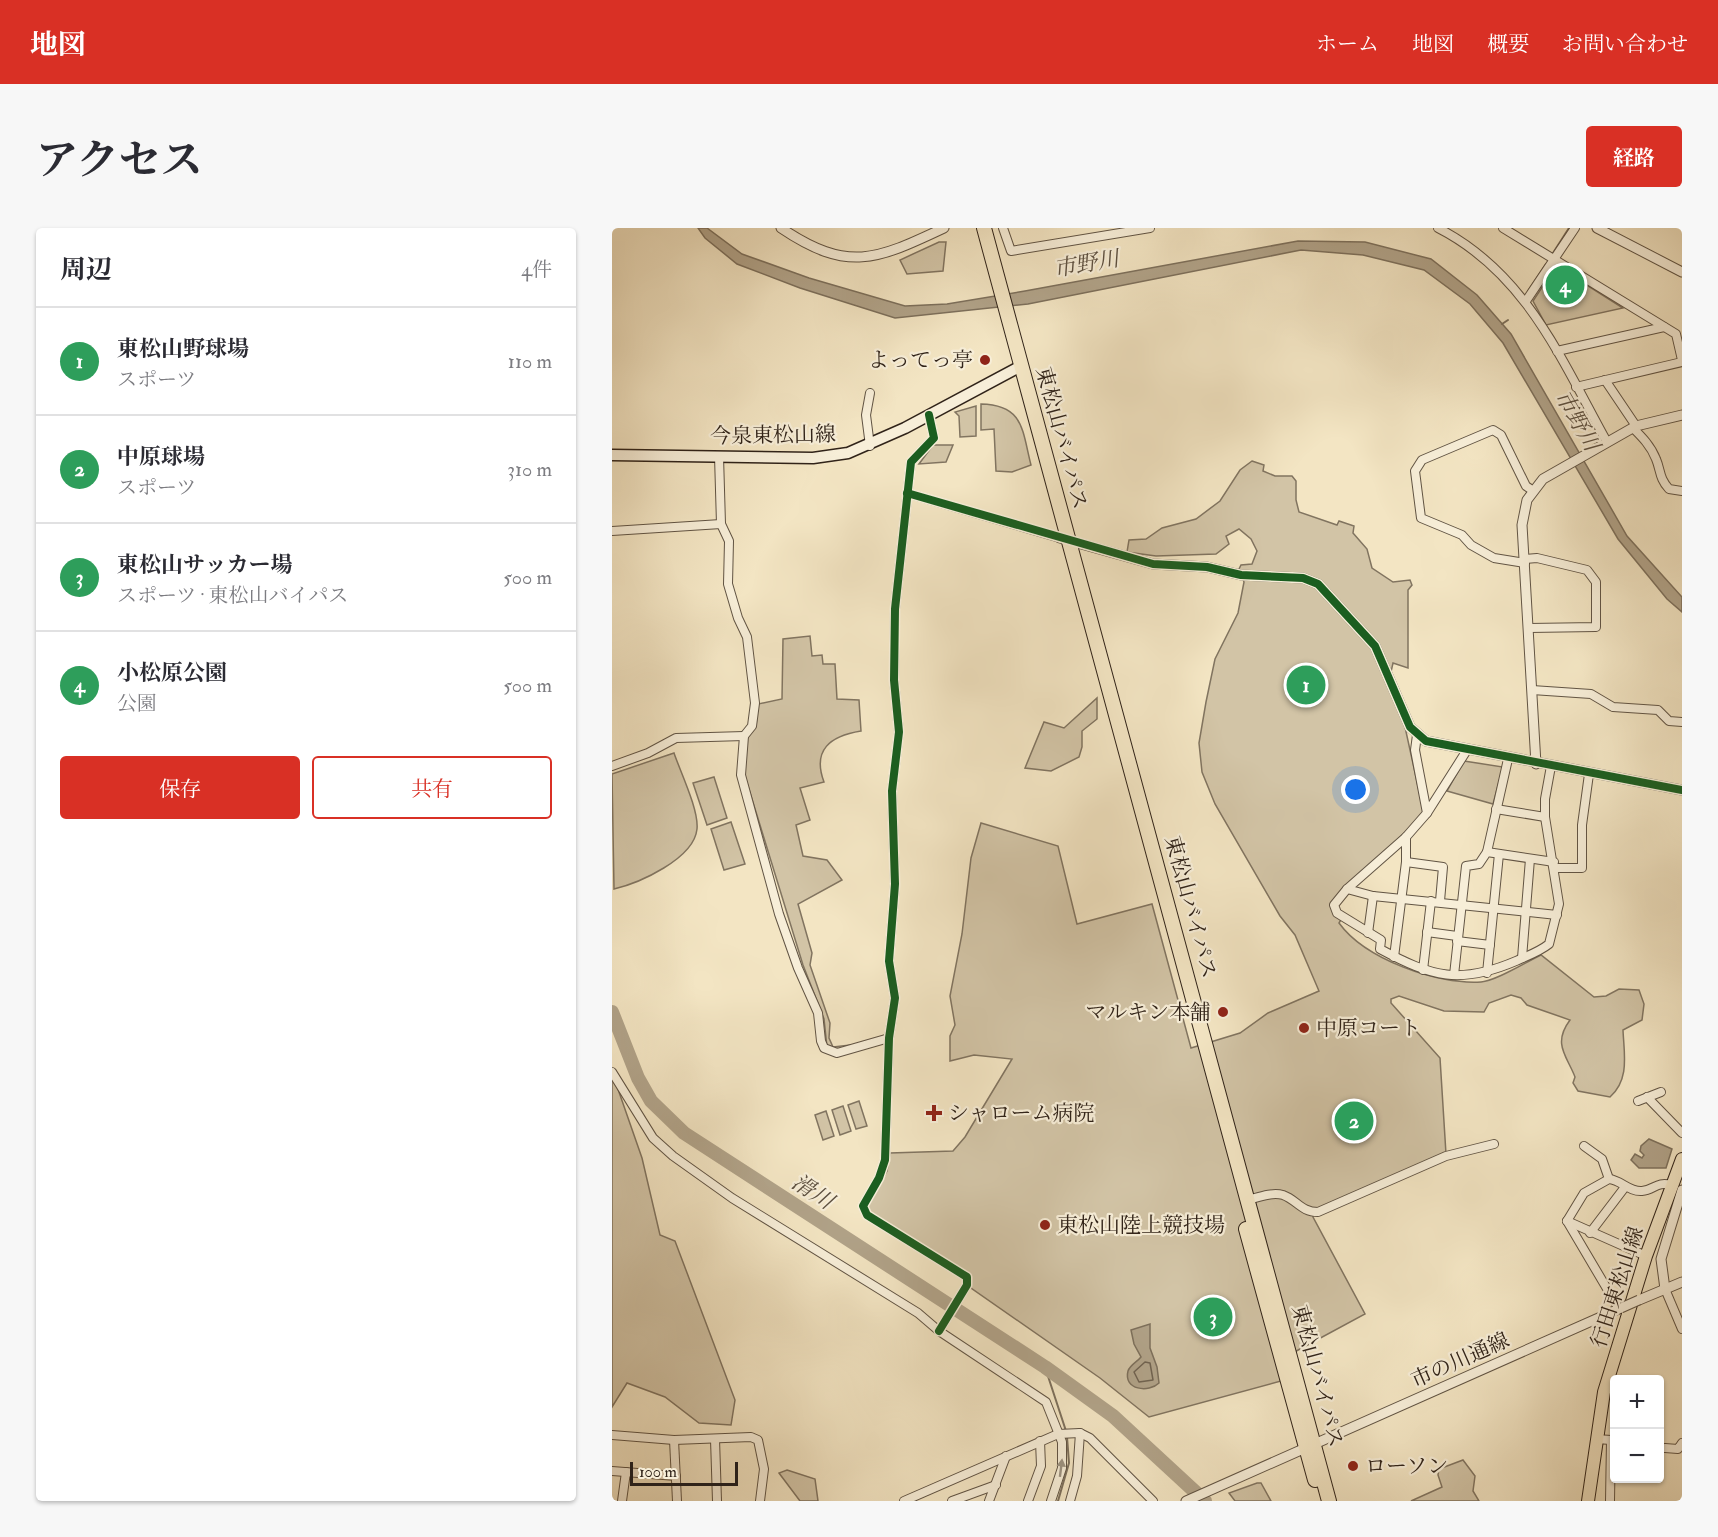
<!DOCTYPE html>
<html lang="ja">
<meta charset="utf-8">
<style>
:root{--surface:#fff;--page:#f7f7f7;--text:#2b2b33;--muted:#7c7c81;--line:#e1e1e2;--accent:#d93025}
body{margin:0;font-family:"IM FELL Double Pica","Noto Serif JP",serif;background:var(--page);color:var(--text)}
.controls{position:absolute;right:18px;bottom:18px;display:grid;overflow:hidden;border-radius:6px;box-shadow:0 2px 4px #0004}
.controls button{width:54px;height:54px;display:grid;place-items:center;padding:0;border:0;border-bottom:2px solid var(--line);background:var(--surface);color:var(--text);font:30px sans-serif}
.scale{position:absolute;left:18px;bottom:15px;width:108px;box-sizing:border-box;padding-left:6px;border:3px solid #302319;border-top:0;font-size:16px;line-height:21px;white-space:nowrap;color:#302319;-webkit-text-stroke:4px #f7eed8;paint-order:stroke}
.you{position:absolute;left:744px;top:562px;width:21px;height:21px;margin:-15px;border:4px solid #fff;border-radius:50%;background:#1a73e8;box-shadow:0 0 0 9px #1a73e833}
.badge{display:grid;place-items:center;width:39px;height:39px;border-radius:50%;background:var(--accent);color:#fff;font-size:20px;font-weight:700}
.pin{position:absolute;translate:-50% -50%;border:3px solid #fff;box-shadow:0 2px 6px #0006}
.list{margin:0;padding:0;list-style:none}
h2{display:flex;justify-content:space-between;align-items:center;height:78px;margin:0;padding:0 24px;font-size:26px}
h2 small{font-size:20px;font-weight:400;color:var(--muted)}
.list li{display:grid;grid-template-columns:39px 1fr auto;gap:18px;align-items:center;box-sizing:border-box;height:108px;padding:0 24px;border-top:2px solid var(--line)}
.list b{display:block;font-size:22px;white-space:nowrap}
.list p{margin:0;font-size:20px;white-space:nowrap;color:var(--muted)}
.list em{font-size:20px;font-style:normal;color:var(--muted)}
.actions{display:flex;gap:12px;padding:18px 24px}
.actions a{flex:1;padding:14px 0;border:2px solid var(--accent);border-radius:6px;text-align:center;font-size:21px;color:var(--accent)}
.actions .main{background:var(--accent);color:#fff}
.map{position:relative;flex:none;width:1070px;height:1273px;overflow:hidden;border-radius:6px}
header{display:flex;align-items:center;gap:36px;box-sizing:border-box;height:84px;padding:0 30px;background:var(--accent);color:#fff}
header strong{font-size:28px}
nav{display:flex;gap:33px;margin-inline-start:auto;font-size:21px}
.intro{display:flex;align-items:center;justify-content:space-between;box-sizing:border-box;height:144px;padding:0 36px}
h1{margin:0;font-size:42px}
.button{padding:15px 27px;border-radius:6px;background:var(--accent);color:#fff;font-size:21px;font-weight:700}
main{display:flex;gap:36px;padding:0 36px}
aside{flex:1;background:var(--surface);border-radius:6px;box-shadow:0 2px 4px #0004}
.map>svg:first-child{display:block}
</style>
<header>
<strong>地図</strong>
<nav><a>ホーム</a><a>地図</a><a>概要</a><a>お問い合わせ</a></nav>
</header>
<div class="intro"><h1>アクセス</h1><a class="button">経路</a></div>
<main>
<aside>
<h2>周辺<small>4件</small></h2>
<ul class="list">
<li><span class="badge" style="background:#2e9e5b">1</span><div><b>東松山野球場</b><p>スポーツ</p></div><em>110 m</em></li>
<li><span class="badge" style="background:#2e9e5b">2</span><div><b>中原球場</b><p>スポーツ</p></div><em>310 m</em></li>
<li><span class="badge" style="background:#2e9e5b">3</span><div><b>東松山サッカー場</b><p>スポーツ · 東松山バイパス</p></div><em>500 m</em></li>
<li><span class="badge" style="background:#2e9e5b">4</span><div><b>小松原公園</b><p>公園</p></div><em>500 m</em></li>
</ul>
<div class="actions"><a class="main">保存</a><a>共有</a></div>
</aside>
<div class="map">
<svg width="1070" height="1273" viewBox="0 0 1070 1273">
<rect width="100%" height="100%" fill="#f3e5c3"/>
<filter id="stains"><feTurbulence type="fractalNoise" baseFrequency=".00333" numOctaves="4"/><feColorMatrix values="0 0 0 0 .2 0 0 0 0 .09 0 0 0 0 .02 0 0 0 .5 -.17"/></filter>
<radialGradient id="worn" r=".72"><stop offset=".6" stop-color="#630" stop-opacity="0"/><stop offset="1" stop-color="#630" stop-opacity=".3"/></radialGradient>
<g fill="#d2c4a6" stroke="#817460" stroke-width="1.5">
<path d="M327 14H334L331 43 295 46 288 32Z"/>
<path d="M948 40 1011 80 934 97 921 73 942 41Z"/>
<path d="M369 176C412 177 410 202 419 237L400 244 384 243 382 201 369 202Z"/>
<path d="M364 178V208L348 209 347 188 343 184Z"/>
<path d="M321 217H341L334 234 307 236Z"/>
<path d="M640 233 652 237 651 243 663 248H680L684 253V272L687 284 725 297 727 293 742 298 741 305 755 321 760 340 781 354 798 352 800 357 796 362V440L781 435 776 457 793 499 812 586 720 675 730 690 727 695C753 731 825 757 869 754 884 753 914 734 929 727L982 769 994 768 1007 761 1027 762 1032 776 1030 792 1011 802C1012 826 1018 851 998 869L966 863 961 855 963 849C955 828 940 816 958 792L915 777 909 770 899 767 877 775 872 784 832 783 787 768 779 771V775L828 830 834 926 701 983V989L753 1086 664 1134 669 1153 537 1189 488 1150 359 1060 357 1046 260 987 256 983V977L275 943 278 925 341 923 353 909 400 831 362 827 338 833V808L343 797 338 768 350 706 359 630 369 595 446 618 465 696 540 676 579 820 628 805 656 785 707 763 683 707 668 688 603 576 590 544 587 515 594 474 603 431 626 385 632 354 627 341 629 337 640 336 645 323 639 311 627 301 614 308 617 316 604 326 544 328 515 324 517 312 534 311 550 300 584 291 608 273 628 242Z"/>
<path d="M198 408 200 428 210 427 211 436H223L225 471 247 472 249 503C218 508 200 522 212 554L188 560 198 592 184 597 191 628 215 632 230 652 186 676 200 725 198 737 218 795 217 810 221 819 238 817 239 820 228 822 215 819 212 791 191 737 132 545 133 513 144 498 146 476 170 471 171 411Z"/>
<path d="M485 470V491L470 503V519L467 529 439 543 413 540 432 494 452 500Z"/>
<path d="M62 525C68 543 87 582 85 601 82 631 27 655 2 661L0 546Z"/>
<path d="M852 533 891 539 881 576 835 563Z"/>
<path d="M102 549 115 590 95 597 81 555Z"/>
<path d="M119 594 133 636 112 642 99 601Z"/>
<path d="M0 844 30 930 48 1007 63 1013 123 1172 119 1197 87 1195 53 1169 15 1155 0 1179Z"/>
<path d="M247 873 255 898 244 901 236 877Z"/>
<path d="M231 878 239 903 228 907 220 882Z"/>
<path d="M214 883 222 908 211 912 203 887Z"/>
<path d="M851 1232 863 1248 861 1263 867 1273H799L830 1259 826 1247 827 1241Z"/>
<path d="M175 1242 203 1251 206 1273H188L167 1245Z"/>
<path d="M645 1255H649L659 1273H623L617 1265Z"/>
</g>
<g fill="#b1a389" stroke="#7d705c" stroke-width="1.5">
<path d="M86 0H95L130 26 197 50 293 78 335 76 413 63 686 13 753 14 819 31 865 67 899 106 1015 308 1070 369V384L1055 371 1006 311 891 115 858 76 812 42 751 27 689 22 416 76 283 90 188 60 125 36 93 10Z"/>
<path d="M1037 911 1060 921 1054 940H1027L1019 932 1023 926 1030 930 1032 927 1028 923 1029 918Z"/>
<path d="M538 1096V1120L545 1139 547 1155C537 1165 511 1162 516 1143 518 1137 525 1134 529 1129L522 1116 519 1102Z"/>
</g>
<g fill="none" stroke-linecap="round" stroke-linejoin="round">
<path stroke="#706351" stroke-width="1.5" d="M533 1134 538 1135 541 1152 527 1154 522 1144Z"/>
<g stroke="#7d705c" stroke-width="2">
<path d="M941 25 957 0"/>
<path d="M916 63 934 36"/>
<path d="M890 96 896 92"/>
<path d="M433 1139 454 1203"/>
<path d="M446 1273 457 1235 455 1209"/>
</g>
<path stroke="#b1a389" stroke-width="14" d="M0 784 26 850 39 873 72 905 433 1139 501 1188 593 1273"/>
<g stroke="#615444" stroke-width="10">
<g id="minor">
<path d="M391 0 399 23 538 0"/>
<path d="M826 0C914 45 949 131 995 214"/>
<path d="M891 0 1064 106 1070 132"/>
<path d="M914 73 963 0"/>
<path d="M945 123 1052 99"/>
<path d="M993 152 1024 198"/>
<path d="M964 159 1070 134"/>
<path d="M317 187 322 210 299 234 283 381 282 452 287 504 280 563 283 656 277 733 283 770 277 810 273 932 267 950 251 978 255 987 355 1049V1057L327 1103"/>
<path d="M1021 200C1030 209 1039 218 1044 231 1049 243 1047 250 1057 261L1070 263"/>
<path d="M258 218 254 187 258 165"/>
<path d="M107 228 109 296 117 313 116 356 126 390 135 409 143 475 140 498 132 508 129 547 167 686 186 740 206 785 209 813 212 820 225 825 277 810"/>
<path d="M295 265 448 310"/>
<path d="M0 303 109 296"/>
<path d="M913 331 925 330 975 342 984 354V399L917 400"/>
<path d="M913 335 882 330 859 317 850 307 809 290 803 243 810 232 881 202 889 207 914 258 920 262"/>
<path d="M920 462 979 466 1001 479 1046 482 1057 493 1070 494"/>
<path d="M805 507 803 522 815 585 794 609 735 661 722 677 725 685 769 712 768 721C820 749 848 757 904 733 915 728 927 724 937 716L947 676 933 589V571L939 538"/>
<path d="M0 538 36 525 64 510 132 508"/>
<path d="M884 581 933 589"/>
<path d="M815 585 855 522"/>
<path d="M875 624 896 531"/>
<path d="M794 634 831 639 828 673"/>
<path d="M943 640H970V597L977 546"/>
<path d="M735 661 761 668 945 687"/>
<path d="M815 704 845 708"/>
<path d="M756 705 761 668"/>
<path d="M845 713 878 717"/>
<path d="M782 729 794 634V609"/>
<path d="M910 730 918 631"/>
<path d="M811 742 819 673"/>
<path d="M875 745 887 626"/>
<path d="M842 747 854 638 867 636 875 624 942 634"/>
<path d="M0 844 41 910 61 928 120 970 306 1085 327 1103 434 1174 450 1214V1240L439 1273"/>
<path d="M1035 869 1070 905"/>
<path d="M1026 873 1049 864"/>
<path d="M972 918 990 931 997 951"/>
<path d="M636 972C647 969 660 964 671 967 685 972 689 984 706 984L834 928 882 916"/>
<path d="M955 993 972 965 997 951C1009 952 1017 964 1030 963 1042 962 1045 953 1059 957"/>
<path d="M955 993 1007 1081"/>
<path d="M955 993 1034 1028"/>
<path d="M978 1005 1013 959"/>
<path d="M1053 1061 1070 1101"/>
<path d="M0 1207 62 1212 139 1209 146 1212 152 1241 148 1273"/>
<path d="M103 1211 105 1273"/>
<path d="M984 1211 999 1212 998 1273"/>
<path d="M62 1212 65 1273"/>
<path d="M1053 1220 1066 1221 1070 1215"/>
<path d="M0 1243 64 1248"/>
<path d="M10 1273 14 1244"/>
<path d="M292 1273 446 1206 468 1205 478 1210 541 1273"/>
<path d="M340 1273 384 1257"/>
<path d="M377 1273 394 1228"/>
<path d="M416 1273 429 1238 428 1213"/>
<path d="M458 1273 465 1248 468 1205"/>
</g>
</g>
<g stroke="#615444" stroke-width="11">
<g id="tertiary">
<path d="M169 0C236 45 264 32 332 0"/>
<path d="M985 0 1070 44"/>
<path d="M448 310 541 336 595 339 629 347 691 350 706 356 763 418 798 499 814 513 1070 562"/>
<path d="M924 536 910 297 915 272 931 251 1024 198 1070 187"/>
<path d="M1053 1061 1049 1031 1070 962"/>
<path d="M1027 1072 1070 1054"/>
<path d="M574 1273 1009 1080"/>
</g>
</g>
<g stroke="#302319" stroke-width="13">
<path id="secondary" d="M0 227 201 230 236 225 293 200 409 138"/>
</g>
<g stroke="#302319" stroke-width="14">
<path id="primary" d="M976 1273 992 1164 1034 1028 1070 931"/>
</g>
<g stroke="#302319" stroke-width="16">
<g id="trunk">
<path d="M372 0 717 1273"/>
<path d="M634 1001 703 1252"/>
</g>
</g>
<use href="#minor" stroke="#f7eed8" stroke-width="8"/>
<use href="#tertiary" stroke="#f7eed8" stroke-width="9"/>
<use href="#secondary" stroke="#f7eed8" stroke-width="10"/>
<use href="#primary" stroke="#f3e5c3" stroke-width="12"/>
<use href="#trunk" stroke="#f3e5c3" stroke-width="14"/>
<g stroke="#615444" stroke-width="11" stroke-linecap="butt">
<path id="tertiary-bridge" d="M1009 1080 1027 1072"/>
</g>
<use href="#tertiary-bridge" stroke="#f7eed8" stroke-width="9"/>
<g stroke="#f7eed8" stroke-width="11">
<g id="cycleway">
<path d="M317 187 322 210 299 234 283 381 282 452 287 504 280 563 283 656 277 733 283 770 277 810 273 932 267 950 251 978 255 987 355 1049V1057L327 1103"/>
<path d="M295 265 541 336 595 339 629 347 691 350 706 356 763 418 798 499 814 513 1070 562"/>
</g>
</g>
<use href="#cycleway" stroke="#1b5e20" stroke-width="8"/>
</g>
<defs><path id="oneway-solid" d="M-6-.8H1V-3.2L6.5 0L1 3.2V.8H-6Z" transform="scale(1.5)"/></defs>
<use fill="#9d9382" href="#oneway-solid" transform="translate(449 1240) rotate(-83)"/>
<g fill="#8f2418" stroke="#f7eed8" stroke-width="2">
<circle cx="373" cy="132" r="6"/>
<circle cx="611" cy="784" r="6"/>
<circle cx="692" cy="800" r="6"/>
<path d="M319 876h6v6h6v6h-6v6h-6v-6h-6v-6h6z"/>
<circle cx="433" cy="997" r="6"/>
<circle cx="741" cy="1238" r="6"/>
</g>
<g text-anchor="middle" stroke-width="4.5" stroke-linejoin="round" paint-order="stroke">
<g font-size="21" fill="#302319" stroke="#f7eed8" text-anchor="start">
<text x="361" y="139" text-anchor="end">よってっ亭</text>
<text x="599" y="791" text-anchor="end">マルキン本舗</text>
<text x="704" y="807">中原コート</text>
<text x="336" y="892">シャローム病院</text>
<text x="445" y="1004">東松山陸上競技場</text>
<text x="753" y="1245">ローソン</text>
</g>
<g font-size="21" fill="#302319" stroke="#f7eed8">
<text transform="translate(161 207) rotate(-1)" y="7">今泉東松山線</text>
<text transform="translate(450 210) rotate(75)" y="7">東松山バイパス</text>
<text transform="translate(579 679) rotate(75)" y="7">東松山バイパス</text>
<text transform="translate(1005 1059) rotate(-72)" y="7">行田東松山線</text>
<text transform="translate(848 1132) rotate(-24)" y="7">市の川通線</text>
<text transform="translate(706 1148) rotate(75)" y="7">東松山バイパス</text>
</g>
<g font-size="22" font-style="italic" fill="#5d5040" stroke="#f7eed8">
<text transform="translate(474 35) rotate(-10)" y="8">市野川</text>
<text transform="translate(966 192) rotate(60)" y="8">市野川</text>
<text transform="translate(201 963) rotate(33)" y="8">滑川</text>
</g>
</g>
<rect width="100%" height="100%" filter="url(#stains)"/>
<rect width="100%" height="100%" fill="url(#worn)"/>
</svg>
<div class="controls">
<button>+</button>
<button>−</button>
</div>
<div class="scale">100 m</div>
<div class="you"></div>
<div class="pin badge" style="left:694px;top:457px;background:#2e9e5b">1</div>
<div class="pin badge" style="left:742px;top:893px;background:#2e9e5b">2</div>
<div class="pin badge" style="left:601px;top:1089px;background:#2e9e5b">3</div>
<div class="pin badge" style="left:953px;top:57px;background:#2e9e5b">4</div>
</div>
</main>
